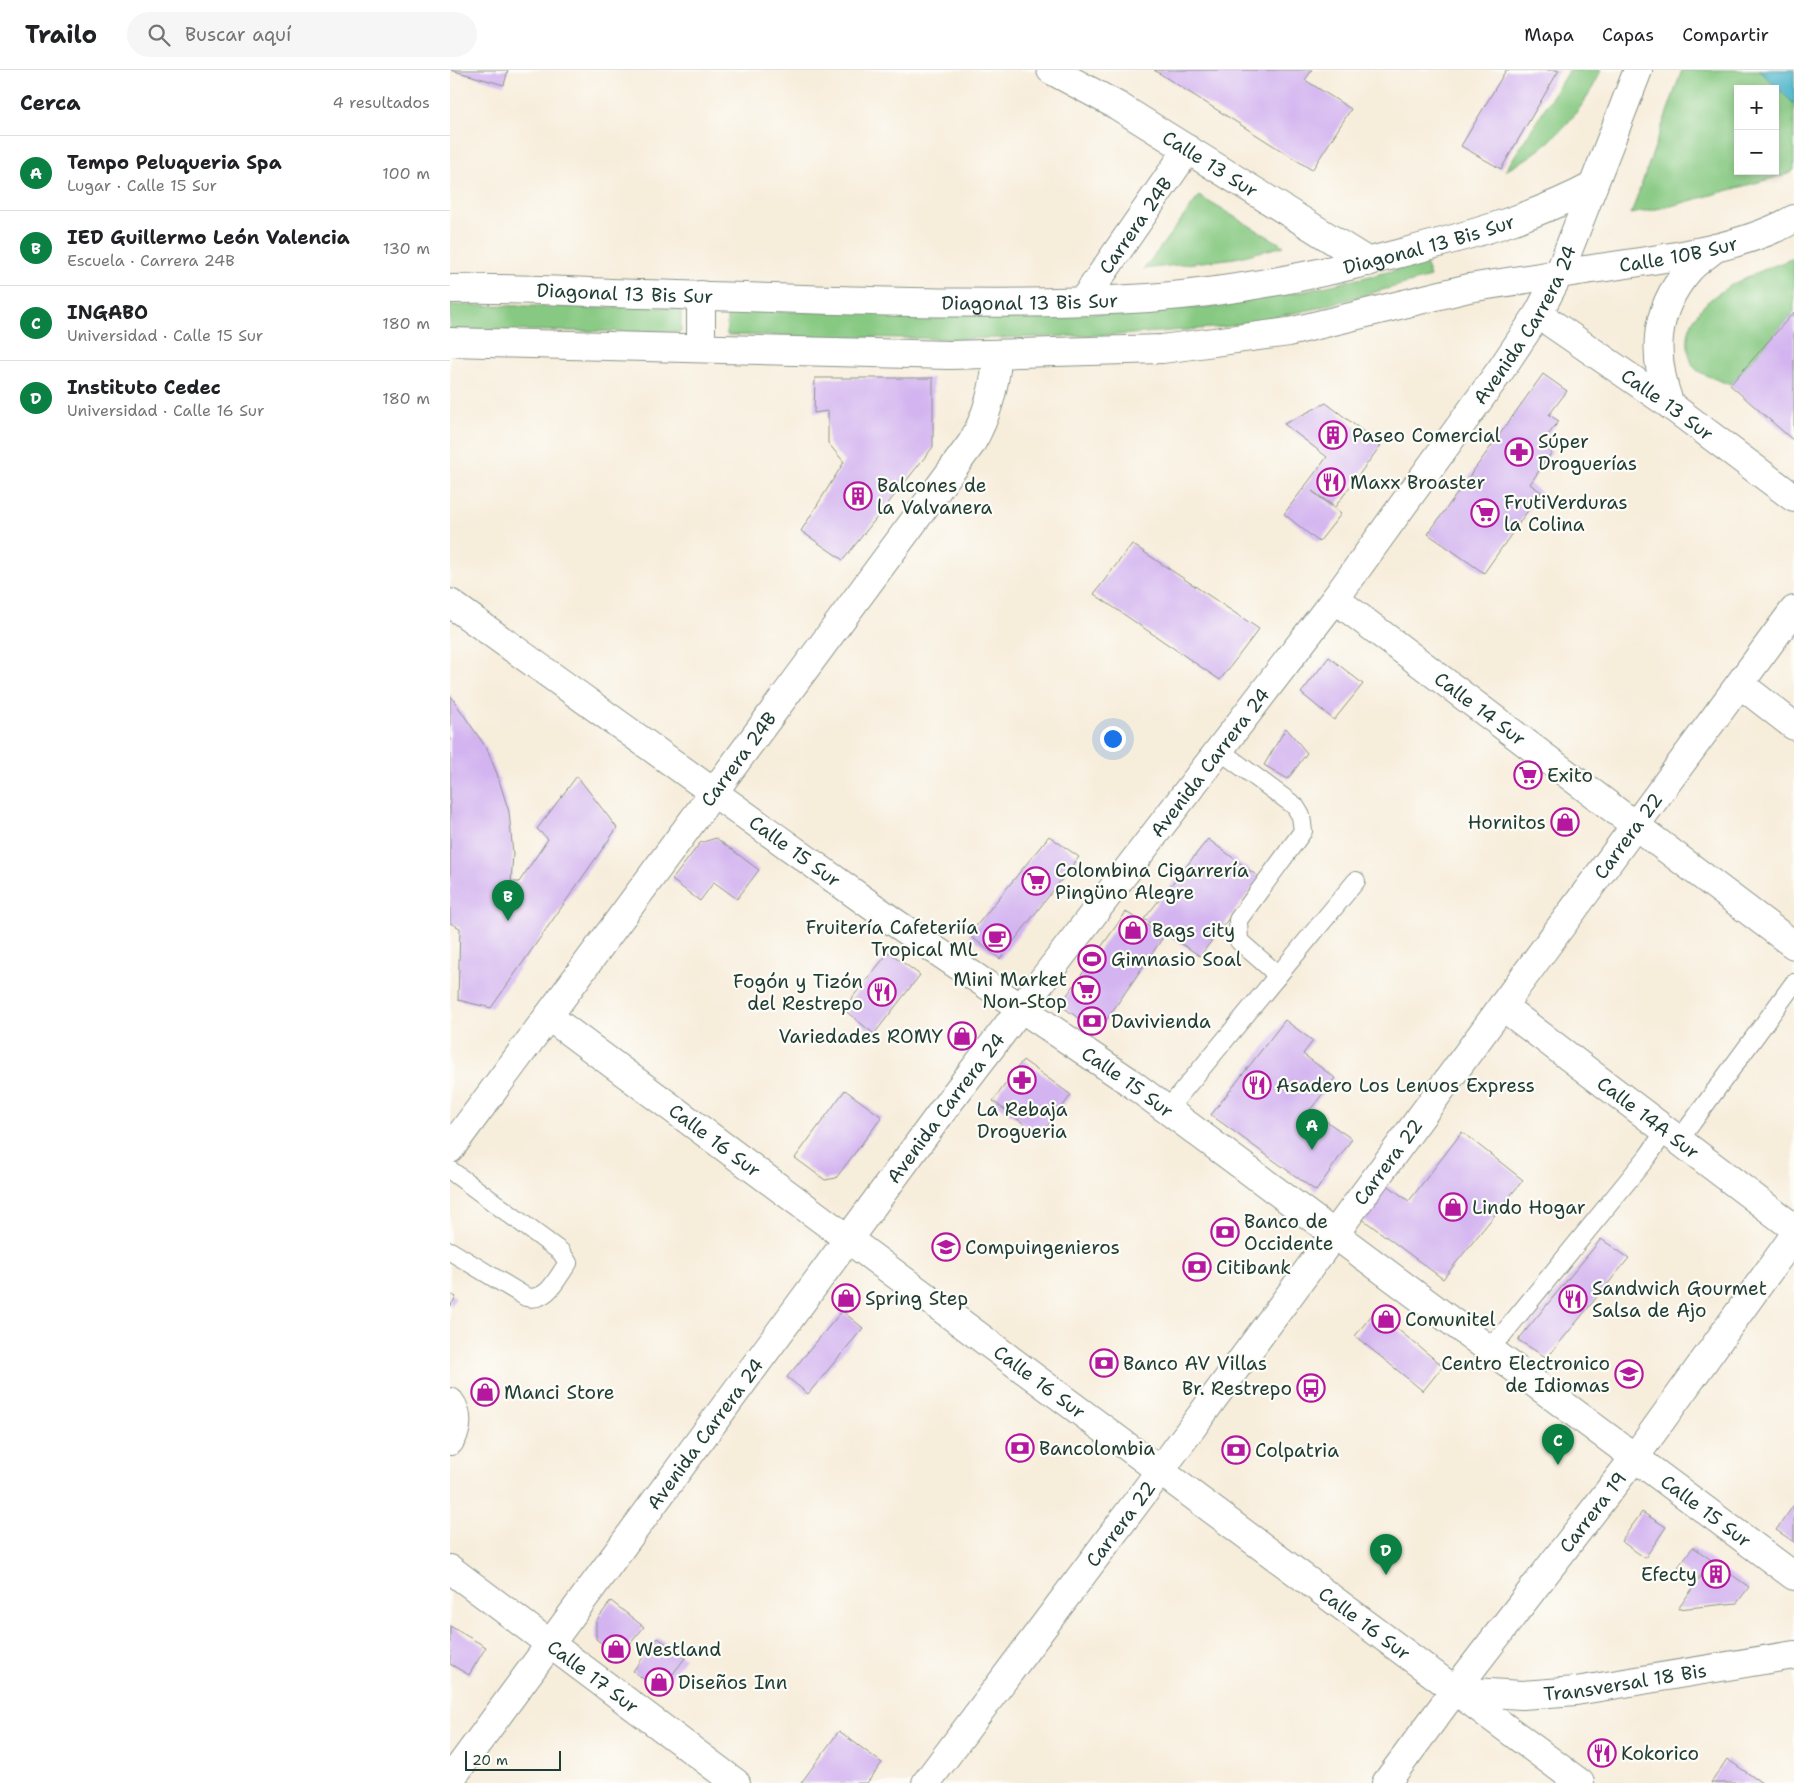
<!DOCTYPE html>
<html lang="es">
<meta charset="utf-8">
<style>
:root{--surface:#fff;--page:#f6f6f6;--text:#202124;--muted:#757577;--line:#e0e0e0;--accent:#0b8043}
body{margin:0;font-family:"Shantell Sans",sans-serif;background:var(--page);color:var(--text)}
.controls{position:absolute;right:15px;top:15px;display:grid;overflow:hidden;border-radius:0px;box-shadow:0 2px 8px #0003}
.controls button{width:45px;height:45px;display:grid;place-items:center;padding:0;border:0;border-bottom:1px solid var(--line);background:var(--surface);color:var(--text);font:25px sans-serif}
.scale{position:absolute;left:15px;bottom:12px;width:96px;box-sizing:border-box;padding-left:5px;border:2px solid #1f3d34;border-top:0;font-size:14px;line-height:18px;white-space:nowrap;color:#1f3d34;-webkit-text-stroke:4px #fdfcf7;paint-order:stroke}
.you{position:absolute;left:662px;top:668px;width:18px;height:18px;margin:-12px;border:4px solid #fff;border-radius:50%;background:#1a73e8;box-shadow:0 0 0 8px #1a73e833}
.badge{display:grid;place-items:center;width:32px;height:32px;border-radius:50%;background:var(--accent);color:#fff;font-size:16px;font-weight:700}
.pin{position:absolute;translate:-50% -41px;filter:drop-shadow(0 1px 2px #0008)}
.pin::after{content:'';position:absolute;top:26px;width:18px;height:15px;background:inherit;clip-path:polygon(0 0,100% 0,50% 100%)}
.list{margin:0;padding:0;list-style:none}
h2{display:flex;justify-content:space-between;align-items:center;height:65px;margin:0;padding:0 20px;font-size:21px}
h2 small{font-size:16px;font-weight:400;color:var(--muted)}
.list li{display:grid;grid-template-columns:32px 1fr auto;gap:15px;align-items:center;box-sizing:border-box;height:75px;padding:0 20px;border-top:1px solid var(--line)}
.list b{display:block;font-size:19px;white-space:nowrap}
.list p{margin:0;font-size:16px;white-space:nowrap;color:var(--muted)}
.list em{font-size:16px;font-style:normal;color:var(--muted)}
.icon{flex:none;width:28px;height:28px;fill:none;stroke:currentColor;stroke-width:2;stroke-linecap:round;stroke-linejoin:round}
.map{position:relative;flex:none;width:1344px;height:1713px;overflow:hidden}
header{display:flex;align-items:center;gap:30px;box-sizing:border-box;height:70px;padding:0 25px;background:var(--surface);border-bottom:1px solid var(--line)}
header strong{font-size:24px}
nav{display:flex;gap:28px;margin-inline-start:auto;font-size:18px}
.search{width:350px;height:45px;background:var(--page);display:flex;align-items:center;gap:12px;box-sizing:border-box;padding:0 18px;border-radius:28px;color:var(--muted);font-size:19px}
main{display:flex}
aside{flex:1;background:var(--surface)}
.map>svg:first-child{display:block}
</style>
<header>
<strong>Trailo</strong>
<div class="search"><svg class="icon" aria-label="search" viewBox="0 0 24 24"><circle cx="10" cy="10" r="6"/><path d="M15 15l6 6"/></svg>Buscar aquí</div>
<nav><a>Mapa</a><a>Capas</a><a>Compartir</a></nav>
</header>
<main>
<aside>
<h2>Cerca<small>4 resultados</small></h2>
<ul class="list">
<li><span class="badge">A</span><div><b>Tempo Peluqueria Spa</b><p>Lugar · Calle 15 Sur</p></div><em>100 m</em></li>
<li><span class="badge">B</span><div><b>IED Guillermo León Valencia</b><p>Escuela · Carrera 24B</p></div><em>130 m</em></li>
<li><span class="badge">C</span><div><b>INGABO</b><p>Universidad · Calle 15 Sur</p></div><em>180 m</em></li>
<li><span class="badge">D</span><div><b>Instituto Cedec</b><p>Universidad · Calle 16 Sur</p></div><em>180 m</em></li>
</ul>
</aside>
<div class="map">
<svg width="1344" height="1713" viewBox="0 0 1344 1713">
<rect width="100%" height="100%" fill="#fdfcf7"/>
<filter id="ink" filterUnits="userSpaceOnUse"><feTurbulence type="fractalNoise" baseFrequency=".02" numOctaves="2"/><feDisplacementMap in="SourceGraphic" scale="10" xChannelSelector="R" yChannelSelector="G"/><feConvolveMatrix kernelMatrix="1 2 1 2 8 2 1 2 1" color-interpolation-filters="sRGB"/></filter>
<filter id="wash" filterUnits="userSpaceOnUse"><feTurbulence type="fractalNoise" baseFrequency=".0096" numOctaves="4" result="noise"/><feDisplacementMap in="SourceGraphic" scale="20" xChannelSelector="R" yChannelSelector="G"/><feGaussianBlur stdDeviation="1.12" result="paint"/><feColorMatrix in="noise" values="0 0 0 0 0 0 0 0 0 0 0 0 0 0 0 0 0 1.4 0 .05"/><feComposite in="paint" operator="in"/></filter>
<g filter="url(#wash)">
<rect width="100%" height="100%" fill="#f7eddb"/>
<g fill="#87c982" stroke="#53835b" fill-rule="evenodd">
<path d="M1119 0H1151C1133 44 1097 80 1055 101Z"/>
<path d="M1232 0H1344V100L1338 104 1221 136 1181 144ZM1288 19H1325V101H1288Z"/>
<path d="M749 126 834 176 785 188 694 199Z"/>
<path d="M1344 188V242L1280 315C1270 310 1257 307 1248 301 1241 296 1239 285 1238 277 1233 226 1306 203 1344 188Z"/>
<path d="M976 193 980 207 864 239 775 257 667 265 511 269 277 265V241L630 244 757 237 856 221Z"/>
<path d="M0 235 231 238V262L0 260Z"/>
</g>
<path fill="#4eb6cc" stroke="#367a80" d="M1309 0H1344V34Z"/>
<g id="blocks">
<g fill="#d3b4f0">
<path d="M1 0H58L54 15Z"/>
<path d="M704 0H862L855 10 901 39 862 100Z"/>
<path d="M1056 0H1109L1051 99 1011 76Z"/>
<path d="M1344 242V371L1280 315Z"/>
<path d="M1093 304 1117 321 1099 345 1109 351 1091 374 1102 382 1080 414 1091 422 1034 503 978 464Z"/>
<path d="M365 308H483V377L393 490 351 461 394 392 378 373V341L364 343Z"/>
<path d="M876 333 931 375 885 437 862 421 891 444 869 472 834 444 877 387 834 354Z"/>
<path d="M682 474 809 559 770 610 644 524Z"/>
<path d="M879 587 913 614 884 650 851 623Z"/>
<path d="M0 625 37 679 47 704 59 742 63 784 61 812H69L98 769 87 759 127 706 167 758 41 938 8 930 10 858 0 853Z"/>
<path d="M836 658 857 683 838 709 814 695Z"/>
<path d="M599 766 629 787 550 889 519 865Z"/>
<path d="M266 768 309 800 287 829 264 812 250 831 222 810 250 773Z"/>
<path d="M758 769 810 808 750 886 694 849Z"/>
<path d="M676 842 714 866 648 962 610 935Z"/>
<path d="M439 882 470 905 424 964 393 939Z"/>
<path d="M835 950 863 971 853 984 885 1008 860 1040 902 1069 866 1121 761 1045Z"/>
<path d="M573 990 621 1025 590 1066 543 1031Z"/>
<path d="M395 1020 432 1047 386 1108 375 1110 345 1088Z"/>
<path d="M1012 1062 1073 1110 993 1209 911 1148 936 1114 959 1131Z"/>
<path d="M1151 1169 1179 1188 1097 1288 1068 1270Z"/>
<path d="M0 1224 6 1227 0 1237Z"/>
<path d="M392 1241 413 1258 358 1324 337 1307Z"/>
<path d="M925 1241 993 1296 973 1321 905 1266Z"/>
<path d="M1344 1435V1472L1326 1460Z"/>
<path d="M1192 1442 1216 1457 1195 1488 1171 1471Z"/>
<path d="M1243 1477 1299 1517 1287 1533 1228 1539 1257 1498 1246 1510 1228 1497Z"/>
<path d="M161 1531 194 1557 169 1587 146 1569V1551Z"/>
<path d="M0 1556 36 1577 19 1605 0 1594Z"/>
<path d="M208 1568 235 1588 210 1621 183 1601Z"/>
<path d="M389 1661 432 1693 417 1713H351Z"/>
<path d="M1277 1689 1312 1713H1261Z"/>
</g>
</g>
</g>
<g filter="url(#ink)">
<use href="#blocks" fill-opacity="0" stroke="#8b9588" stroke-width="1"/>
<g fill="none" stroke-linecap="round" stroke-linejoin="round">
<g stroke="#8b9588" stroke-width="20">
<g id="service">
<path d="M769 680 845 736 851 746 853 761 788 850 789 871 820 898 827 907"/>
<path d="M717 1040 906 811"/>
<path d="M1230 1071 1238 1058 1344 913"/>
<path d="M0 1100 111 1182 118 1193C106 1209 98 1232 76 1227L0 1181"/>
<path d="M1038 1278 1053 1264 1198 1086 1216 1060"/>
</g>
</g>
<g stroke="#8b9588" stroke-width="30">
<g id="minor">
<path id="s1" d="M601 0 668 36 918 192"/>
<path id="s2" d="M633 231 738 79"/>
<path id="s3" d="M885 529 1344 875"/>
<path id="s4" d="M0 533 444 852 677 1010 1344 1506"/>
<path d="M1290 614 1344 656"/>
<path id="s5" d="M1052 936 1344 1158"/>
<path id="s6" d="M98 946 398 1169"/>
<path id="s7" d="M0 1079 521 374C538 345 544 318 548 285"/>
<path id="s8" d="M1005 1620 1185 1387 1344 1166"/>
<path id="s9" d="M476 1713 710 1401 1344 540"/>
</g>
</g>
<g stroke="#8b9588" stroke-width="30">
<g id="tertiary">
<path id="s10" d="M0 219C64 217 128 222 192 224 361 228 531 239 699 228 784 222 869 205 951 183 1017 166 1083 148 1143 116"/>
<path d="M251 225V278"/>
<path id="s11" d="M1088 244 1220 335 1344 428"/>
<path d="M0 272 499 285 712 279 839 262 1019 218 1109 204"/>
<path d="M0 1332C9 1344 8 1359 0 1371"/>
<path id="s12" d="M0 1499 286 1713"/>
<path d="M936 1713 1005 1620"/>
</g>
</g>
<g stroke="#8b9588" stroke-width="30">
<g id="secondary">
<path id="s13" d="M1109 204C1182 192 1280 185 1344 149"/>
<path d="M1220 335C1202 286 1203 242 1238 201 1245 192 1256 186 1265 178"/>
<path id="s14" d="M398 1169 1130 1713"/>
<path id="s15" d="M1006 1621 1072 1625 1126 1621 1344 1585"/>
<path id="s16" d="M0 1710 499 1032 885 529 1052 298 1088 244 1109 204 1188 0"/>
</g>
</g>
<use href="#service" stroke="#fff" stroke-width="18"/>
<use href="#minor" stroke="#fff" stroke-width="28"/>
<use href="#tertiary" stroke="#fff" stroke-width="28"/>
<use href="#secondary" stroke="#fff" stroke-width="28"/>
</g>
</g>
<defs>
<g id="building-ring" transform="scale(1.4375)"><circle r="9.5" fill="#fdfcf7" stroke="#b5179e" stroke-width="1.5"/><path d="M-4-6H4V6H1V3H-1V6H-4ZM-2.5-4.3h1.7v1.8h-1.7ZM.8-4.3h1.7v1.8H.8ZM-2.5-1h1.7V.8h-1.7ZM.8-1h1.7V.8H.8Z" fill="#b5179e"/></g>
<g id="pharmacy-ring" transform="scale(1.4375)"><circle r="9.5" fill="#fdfcf7" stroke="#b5179e" stroke-width="1.5"/><path d="M-2-6h4v4h4v4h-4v4h-4v-4h-4v-4h4Z" fill="#b5179e"/></g>
<g id="restaurant-ring" transform="scale(1.4375)"><circle r="9.5" fill="#fdfcf7" stroke="#b5179e" stroke-width="1.5"/><path d="M-5-6h1v4h1v-4h1v4h1v-4h1v5L-1.5 .5V6h-2V.5L-5-1ZM5-6V6H3V1.5H1.5Q1.5-4 5-6Z" fill="#b5179e"/></g>
<g id="supermarket-ring" transform="scale(1.4375)"><circle r="9.5" fill="#fdfcf7" stroke="#b5179e" stroke-width="1.5"/><path d="M-6-5.5h2.5l.6 2H6L4.5 2H-2.5L-4.4-4H-6ZM-1.5 3.2a1.3 1.3 0 1 0 .1 0ZM3 3.2a1.3 1.3 0 1 0 .1 0Z" fill="#b5179e"/></g>
<g id="shop-ring" transform="scale(1.4375)"><circle r="9.5" fill="#fdfcf7" stroke="#b5179e" stroke-width="1.5"/><path d="M-5-2.5h2.3a2.7 3.5 0 0 1 5.4 0H5L5.5 6h-11ZM-1.5-2.5h3a1.5 2.3 0 0 0-3 0Z" fill="#b5179e"/></g>
<g id="cafe-ring" transform="scale(1.4375)"><circle r="9.5" fill="#fdfcf7" stroke="#b5179e" stroke-width="1.5"/><path d="M-5.5-4.5H6V0H3Q3 3.5 0 3.5H-2.5Q-5.5 3.5-5.5 0ZM3-3.2v2h1.7v-2ZM-6 4.5H4V6H-6Z" fill="#b5179e"/></g>
<g id="stadium-ring" transform="scale(1.4375)"><circle r="9.5" fill="#fdfcf7" stroke="#b5179e" stroke-width="1.5"/><path d="M0-5a6.5 5 0 1 0 0 10a6.5 5 0 1 0 0-10ZM-3.5-1.8h7v3.6h-7Z" fill="#b5179e"/></g>
<g id="bank-ring" transform="scale(1.4375)"><circle r="9.5" fill="#fdfcf7" stroke="#b5179e" stroke-width="1.5"/><path d="M-6-4H6V4H-6ZM0-2.3a2.3 2.3 0 1 0 0 4.6a2.3 2.3 0 1 0 0-4.6Z" fill="#b5179e"/></g>
<g id="university-ring" transform="scale(1.4375)"><circle r="9.5" fill="#fdfcf7" stroke="#b5179e" stroke-width="1.5"/><path d="M0-5L7-2L0 1L-7-2ZM-4 1L0 2.5L4 1V4Q0 6-4 4Z" fill="#b5179e"/></g>
<g id="bus-ring" transform="scale(1.4375)"><circle r="9.5" fill="#fdfcf7" stroke="#b5179e" stroke-width="1.5"/><path d="M-5-6H5V4H4V6H2V4H-2V6H-4V4H-5ZM-3.5-4V0h7V-4ZM-3.5 1.2v1.5H-2V1.2ZM2 1.2v1.5H3.5V1.2Z" fill="#b5179e"/></g>
</defs>
<g fill-rule="evenodd">
<use href="#building-ring" x="883" y="365"/>
<use href="#pharmacy-ring" x="1069" y="382"/>
<use href="#restaurant-ring" x="881" y="412"/>
<use href="#building-ring" x="408" y="426"/>
<use href="#supermarket-ring" x="1035" y="443"/>
<use href="#supermarket-ring" x="1078" y="705"/>
<use href="#shop-ring" x="1115" y="752"/>
<use href="#supermarket-ring" x="586" y="811"/>
<use href="#shop-ring" x="683" y="860"/>
<use href="#cafe-ring" x="547" y="868"/>
<use href="#stadium-ring" x="642" y="889"/>
<use href="#supermarket-ring" x="636" y="920"/>
<use href="#restaurant-ring" x="432" y="922"/>
<use href="#bank-ring" x="642" y="951"/>
<use href="#shop-ring" x="512" y="966"/>
<use href="#pharmacy-ring" x="572" y="1010"/>
<use href="#restaurant-ring" x="807" y="1015"/>
<use href="#shop-ring" x="1003" y="1137"/>
<use href="#bank-ring" x="775" y="1162"/>
<use href="#university-ring" x="496" y="1177"/>
<use href="#bank-ring" x="747" y="1197"/>
<use href="#shop-ring" x="396" y="1228"/>
<use href="#restaurant-ring" x="1123" y="1229"/>
<use href="#shop-ring" x="936" y="1249"/>
<use href="#bank-ring" x="654" y="1293"/>
<use href="#university-ring" x="1179" y="1304"/>
<use href="#bus-ring" x="861" y="1318"/>
<use href="#shop-ring" x="35" y="1322"/>
<use href="#bank-ring" x="570" y="1378"/>
<use href="#bank-ring" x="786" y="1380"/>
<use href="#building-ring" x="1266" y="1504"/>
<use href="#shop-ring" x="166" y="1579"/>
<use href="#shop-ring" x="209" y="1612"/>
<use href="#restaurant-ring" x="1152" y="1683"/>
</g>
<g text-anchor="middle" stroke-width="4.5" stroke-linejoin="round" paint-order="stroke">
<g font-size="19" fill="#1f3d34" stroke="#fdfcf7">
<text dy="7" stroke="none"><textPath href="#s1" startOffset="185">Calle 13 Sur</textPath></text>
<text dy="7" stroke="none"><textPath href="#s2" startOffset="92">Carrera 24B</textPath></text>
<text dy="7" stroke="none"><textPath href="#s10" startOffset="985">Diagonal 13 Bis Sur</textPath></text>
<text dy="7" stroke="none"><textPath href="#s13" startOffset="121">Calle 10B Sur</textPath></text>
<text dy="7" stroke="none"><textPath href="#s10" startOffset="175">Diagonal 13 Bis Sur</textPath></text>
<text dy="7" stroke="none"><textPath href="#s10" startOffset="580">Diagonal 13 Bis Sur</textPath></text>
<text dy="7" stroke="none"><textPath href="#s16" startOffset="1810">Avenida Carrera 24</textPath></text>
<text dy="7" stroke="none"><textPath href="#s11" startOffset="158">Calle 13 Sur</textPath></text>
<text dy="7" stroke="none"><textPath href="#s3" startOffset="182">Calle 14 Sur</textPath></text>
<text dy="7" stroke="none"><textPath href="#s7" startOffset="485">Carrera 24B</textPath></text>
<text dy="7" stroke="none"><textPath href="#s16" startOffset="1270">Avenida Carrera 24</textPath></text>
<text dy="7" stroke="none"><textPath href="#s9" startOffset="1179">Carrera 22</textPath></text>
<text dy="7" stroke="none"><textPath href="#s4" startOffset="425">Calle 15 Sur</textPath></text>
<text dy="7" stroke="none"><textPath href="#s4" startOffset="830">Calle 15 Sur</textPath></text>
<text dy="7" stroke="none"><textPath href="#s16" startOffset="835">Avenida Carrera 24</textPath></text>
<text dy="7" stroke="none"><textPath href="#s5" startOffset="184">Calle 14A Sur</textPath></text>
<text dy="7" stroke="none"><textPath href="#s6" startOffset="208">Calle 16 Sur</textPath></text>
<text dy="7" stroke="none"><textPath href="#s9" startOffset="774">Carrera 22</textPath></text>
<text dy="7" stroke="none"><textPath href="#s14" startOffset="239">Calle 16 Sur</textPath></text>
<text dy="7" stroke="none"><textPath href="#s16" startOffset="430">Avenida Carrera 24</textPath></text>
<text dy="7" stroke="none"><textPath href="#s4" startOffset="1550">Calle 15 Sur</textPath></text>
<text dy="7" stroke="none"><textPath href="#s8" startOffset="225">Carrera 19</textPath></text>
<text dy="7" stroke="none"><textPath href="#s9" startOffset="324">Carrera 22</textPath></text>
<text dy="7" stroke="none"><textPath href="#s14" startOffset="644">Calle 16 Sur</textPath></text>
<text dy="7" stroke="none"><textPath href="#s12" startOffset="179">Calle 17 Sur</textPath></text>
<text dy="7" stroke="none"><textPath href="#s15" startOffset="170">Transversal 18 Bis</textPath></text>
</g>
<g font-size="19" fill="#1f3d34" stroke="#fdfcf7" text-anchor="start">
<text x="902" y="372">Paseo Comercial</text>
<text x="1088" y="378">Súper<tspan x="1088" dy="22">Droguerías</tspan></text>
<text x="900" y="419">Maxx Broaster</text>
<text x="427" y="422">Balcones de<tspan x="427" dy="22">la Valvanera</tspan></text>
<text x="1054" y="439">FrutiVerduras<tspan x="1054" dy="22">la Colina</tspan></text>
<text x="1097" y="712">Exito</text>
<text x="1096" y="759" text-anchor="end">Hornitos</text>
<text x="605" y="807">Colombina Cigarrería<tspan x="605" dy="22">Pingüno Alegre</tspan></text>
<text x="528" y="864" text-anchor="end">Fruitería Cafeteriía<tspan x="528" dy="22">Tropical ML</tspan></text>
<text x="702" y="867">Bags city</text>
<text x="661" y="896">Gimnasio Soal</text>
<text x="617" y="916" text-anchor="end">Mini Market<tspan x="617" dy="22">Non-Stop</tspan></text>
<text x="413" y="918" text-anchor="end">Fogón y Tizón<tspan x="413" dy="22">del Restrepo</tspan></text>
<text x="661" y="958">Davivienda</text>
<text x="493" y="973" text-anchor="end">Variedades ROMY</text>
<text x="826" y="1022">Asadero Los Lenuos Express</text>
<text x="572" y="1046" text-anchor="middle">La Rebaja<tspan x="572" dy="22">Drogueria</tspan></text>
<text x="1022" y="1144">Lindo Hogar</text>
<text x="794" y="1158">Banco de<tspan x="794" dy="22">Occidente</tspan></text>
<text x="515" y="1184">Compuingenieros</text>
<text x="766" y="1204">Citibank</text>
<text x="1142" y="1225">Sandwich Gourmet<tspan x="1142" dy="22">Salsa de Ajo</tspan></text>
<text x="415" y="1235">Spring Step</text>
<text x="955" y="1256">Comunitel</text>
<text x="673" y="1300">Banco AV Villas</text>
<text x="1160" y="1300" text-anchor="end">Centro Electronico<tspan x="1160" dy="22">de Idiomas</tspan></text>
<text x="842" y="1325" text-anchor="end">Br. Restrepo</text>
<text x="54" y="1329">Manci Store</text>
<text x="589" y="1385">Bancolombia</text>
<text x="805" y="1387">Colpatria</text>
<text x="1247" y="1511" text-anchor="end">Efecty</text>
<text x="185" y="1586">Westland</text>
<text x="228" y="1619">Diseños Inn</text>
<text x="1171" y="1690">Kokorico</text>
</g>
</g>
</svg>
<div class="controls">
<button>+</button>
<button>−</button>
</div>
<div class="scale">20 m</div>
<div class="you"></div>
<div class="pin badge" style="left:862px;top:1080px">A</div>
<div class="pin badge" style="left:58px;top:851px">B</div>
<div class="pin badge" style="left:1108px;top:1395px">C</div>
<div class="pin badge" style="left:936px;top:1505px">D</div>
</div>
</main>
